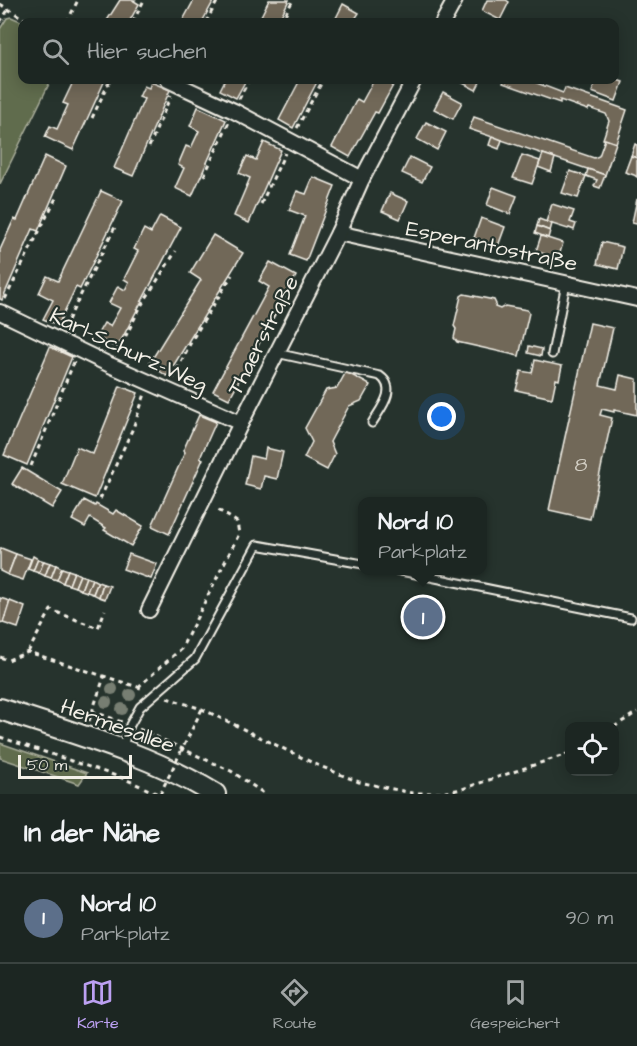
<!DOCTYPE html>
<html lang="de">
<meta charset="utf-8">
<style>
:root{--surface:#1c2622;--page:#29322f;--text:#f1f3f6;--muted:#a0a5a5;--line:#3a4340;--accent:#bca0f2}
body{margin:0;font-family:"Architects Daughter",sans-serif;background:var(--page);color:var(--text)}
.controls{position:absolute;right:18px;bottom:18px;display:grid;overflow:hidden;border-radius:12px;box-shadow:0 3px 15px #0003}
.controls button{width:54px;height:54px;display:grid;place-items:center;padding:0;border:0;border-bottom:2px solid var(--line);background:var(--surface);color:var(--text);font:30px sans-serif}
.scale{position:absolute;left:18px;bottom:15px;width:114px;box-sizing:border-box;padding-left:6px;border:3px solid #f4f1e8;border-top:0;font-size:16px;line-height:21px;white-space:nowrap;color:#f4f1e8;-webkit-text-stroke:4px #26332d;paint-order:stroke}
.you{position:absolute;left:442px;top:417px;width:21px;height:21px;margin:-15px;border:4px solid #fff;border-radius:50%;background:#1a73e8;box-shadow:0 0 0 9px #1a73e833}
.badge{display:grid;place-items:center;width:39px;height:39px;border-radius:50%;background:var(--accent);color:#fff;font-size:20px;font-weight:700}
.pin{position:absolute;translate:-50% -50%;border:3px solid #fff;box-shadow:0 2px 6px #0006}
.popup{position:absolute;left:358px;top:497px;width:129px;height:78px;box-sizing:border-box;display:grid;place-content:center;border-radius:12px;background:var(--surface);filter:drop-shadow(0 2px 4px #0005);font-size:20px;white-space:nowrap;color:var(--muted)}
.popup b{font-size:22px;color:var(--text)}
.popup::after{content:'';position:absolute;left:50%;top:100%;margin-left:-12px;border:12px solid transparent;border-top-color:var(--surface)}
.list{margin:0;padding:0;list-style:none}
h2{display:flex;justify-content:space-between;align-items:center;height:78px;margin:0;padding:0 24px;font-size:26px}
h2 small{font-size:20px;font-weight:400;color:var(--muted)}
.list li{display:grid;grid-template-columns:39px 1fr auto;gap:18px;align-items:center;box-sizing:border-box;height:90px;padding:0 24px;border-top:2px solid var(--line)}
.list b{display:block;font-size:22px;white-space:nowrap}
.list p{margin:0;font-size:20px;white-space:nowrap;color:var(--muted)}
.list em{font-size:20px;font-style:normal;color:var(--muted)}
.icon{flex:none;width:33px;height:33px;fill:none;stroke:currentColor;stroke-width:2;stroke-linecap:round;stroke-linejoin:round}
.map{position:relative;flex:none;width:637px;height:794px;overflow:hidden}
.search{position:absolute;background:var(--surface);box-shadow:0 3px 15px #0003;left:18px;right:18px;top:18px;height:66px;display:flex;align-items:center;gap:15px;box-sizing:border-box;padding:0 21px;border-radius:12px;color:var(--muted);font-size:22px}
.sheet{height:168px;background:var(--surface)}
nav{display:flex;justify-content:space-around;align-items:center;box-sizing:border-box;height:84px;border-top:2px solid var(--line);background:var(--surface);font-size:16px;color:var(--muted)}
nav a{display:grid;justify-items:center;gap:3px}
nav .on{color:var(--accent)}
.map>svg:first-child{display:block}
</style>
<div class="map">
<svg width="637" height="794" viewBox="0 0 637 794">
<rect width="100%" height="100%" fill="#26332d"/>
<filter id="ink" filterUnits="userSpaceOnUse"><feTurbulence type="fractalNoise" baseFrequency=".0167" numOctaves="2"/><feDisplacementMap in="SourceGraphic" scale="12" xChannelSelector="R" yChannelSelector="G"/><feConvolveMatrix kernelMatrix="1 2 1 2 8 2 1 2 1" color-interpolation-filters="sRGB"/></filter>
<g filter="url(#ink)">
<g fill="#606c4e" stroke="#aaae9b" stroke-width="1.5">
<path d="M11 17 23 22 22 80H51L0 184V29L7 18Z"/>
<path d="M0 743 87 773 79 784 0 758Z"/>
</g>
<g fill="#716859" stroke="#f4f1e8" stroke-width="1.5">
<path d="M120 0H135L134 1 139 4 129 22H106Z"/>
<path d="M194 0H214L202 22H182Z"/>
<path d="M269 0H289L278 22H255L256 19 259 20Z"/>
<path d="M487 0H506L509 2 500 20 482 11Z"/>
<path d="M343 4 359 13 353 22H334Z"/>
<path d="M614 79 623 82 616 101 592 92 596 80Z"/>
<path d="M74 80H105L73 150 45 137 50 126 57 129 68 105 63 103Z"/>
<path d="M225 80H246L236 98 220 90Z"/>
<path d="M300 80H318L293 128 279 120Z"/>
<path d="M374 80H396L378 113 375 112 350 157 332 147 357 99 362 102Z"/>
<path d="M457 80H481L476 90Z"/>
<path d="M504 80H529L563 93 565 88 627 110 616 143 603 139 609 121 606 114 589 108 588 110 560 100V103L503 83Z"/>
<path d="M151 82 170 90 133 176 114 168 144 99 139 97 144 86 149 88Z"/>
<path d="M443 92 462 102 453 119 434 109Z"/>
<path d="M198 107 226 120 192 196 175 188 184 168 178 165 186 146 191 148 199 131 190 126Z"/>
<path d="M474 117 594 158 599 156 605 139 616 143 605 175 469 129Z"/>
<path d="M426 122 446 132 437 150 417 139Z"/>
<path d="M492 136 502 140 499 149 489 145Z"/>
<path d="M264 142 281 150 249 223 234 216 250 178 239 173 247 156 256 160Z"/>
<path d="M635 144 637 145V158L631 156Z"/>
<path d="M543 154 555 158 551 172 538 167Z"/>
<path d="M522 155 540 161 532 184 513 178Z"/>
<path d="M45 156 66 166 38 231 33 229 2 300 0 299V250L14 219 17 220Z"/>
<path d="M631 156 637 158V177L634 175 625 172Z"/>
<path d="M410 157 430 167 422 182 402 173Z"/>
<path d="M588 169 605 175 600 188 594 186 597 180 586 176Z"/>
<path d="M570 171 586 176 578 198 562 193Z"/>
<path d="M313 177 335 186 306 261 290 255 305 216 289 210 297 191 306 194Z"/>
<path d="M493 187 517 196 510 214 487 205Z"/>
<path d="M101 191 123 201 80 289 76 287 58 325 43 319 53 300 39 293 47 276 58 281Z"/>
<path d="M390 193 408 201 400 219 382 211Z"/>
<path d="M637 199V224L632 223Z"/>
<path d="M552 204 574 211 570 222 576 224 574 230 569 228 568 229 546 222Z"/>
<path d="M160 216 181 227 117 348 96 337 104 323 110 326 120 308 109 303 118 286 125 290 129 282 124 279 138 251 134 249 144 229 151 233Z"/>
<path d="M481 218 505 227 498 246 474 238Z"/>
<path d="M539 219 552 224 550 231 537 226Z"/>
<path d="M537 226 550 231 548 238 535 233Z"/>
<path d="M213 235 243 253 167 376 149 364 201 280 190 273Z"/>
<path d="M541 236 563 243 558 259 536 251Z"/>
<path d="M602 242 623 247 618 269 597 264Z"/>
<path d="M270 262 296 276 229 399 213 391 269 287 259 281Z"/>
<path d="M464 294 494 300 496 304 495 307 500 309 505 306 527 310 529 313 519 356 457 342 454 338 456 329 454 326 461 296Z"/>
<path d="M590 323 613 328 600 385 617 389 620 375 637 379V415L614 410V412L602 409 600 415 612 418 590 519 549 510Z"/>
<path d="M529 346 542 349 541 356 528 353Z"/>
<path d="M50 347 72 357 27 465 4 455Z"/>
<path d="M535 360 562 366 559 380 556 379 552 398 516 390 521 371 532 373Z"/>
<path d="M346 372 370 385 361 401 349 406 330 442 335 454 327 470 304 458 312 442 305 428 326 390 337 388Z"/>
<path d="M120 386 138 393 95 498 62 484 77 447 93 454Z"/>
<path d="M199 415 216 422 200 458 203 459 169 534 152 526 185 452 183 451Z"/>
<path d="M266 448 283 452 277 479 264 476 261 489 245 485 251 456 264 459Z"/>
<path d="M22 468 62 492 52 508 12 484Z"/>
<path d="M84 500 95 506 96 504 113 514 116 510 143 526 131 546 104 530 106 528 90 518 85 527 72 520Z"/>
<path d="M1 548 16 554 8 575 0 571V552Z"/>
<path d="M16 554 31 559 23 580 8 575Z"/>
<path d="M129 554 157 564 151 579 123 569Z"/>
<path d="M33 556 38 559 33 571 28 569Z"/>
<path d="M38 559 44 561 39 573 33 571Z"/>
<path d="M44 561 50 563 45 576 39 573Z"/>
<path d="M50 563 56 565 51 578 45 576Z"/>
<path d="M56 565 62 568 57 580 51 578Z"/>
<path d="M62 568 68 570 63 583 57 580Z"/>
<path d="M68 570 74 572 69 585 63 583Z"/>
<path d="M74 572 80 575 75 587 69 585Z"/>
<path d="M80 575 86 577 81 590 75 587Z"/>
<path d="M86 577 92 579 87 592 81 590Z"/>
<path d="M92 579 98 582 93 594 87 592Z"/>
<path d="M98 582 103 584 99 597 93 594Z"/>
<path d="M103 584 110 586 105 599 99 597Z"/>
<path d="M0 598 10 601 3 623 0 622Z"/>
<path d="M10 601 25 607 18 628 3 623Z"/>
</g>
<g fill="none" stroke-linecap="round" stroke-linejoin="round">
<g stroke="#f4f1e8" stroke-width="11">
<g id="lane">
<path d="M276 353 380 376C398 389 381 408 372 423"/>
<path d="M552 354 566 283"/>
<path d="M396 570 631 618"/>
<path d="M122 748 130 725 140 707 195 659 257 545 363 564"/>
</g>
</g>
<g stroke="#f4f1e8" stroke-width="18">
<g id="street">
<path d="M443 22 455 0"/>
<path d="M168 80 234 111 362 179"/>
<path d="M338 233 637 299"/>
<path d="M0 312 110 365 241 423"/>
<path d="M149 610 241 423 338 233 362 179 414 80"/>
</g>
</g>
<g stroke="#f4f1e8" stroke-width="24">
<path id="secondary" d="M0 709C73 733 149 754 215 794"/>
</g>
<g stroke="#f4f1e8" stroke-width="3" stroke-dasharray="4.5 4.5" stroke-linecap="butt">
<path d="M0 4 29 22"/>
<path d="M0 22 8 10"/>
<path d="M67 22 78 0"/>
<path d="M133 22 144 0"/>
<path d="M206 22 218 0"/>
<path d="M281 22 293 0"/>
<path d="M239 99 249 80"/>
<path d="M92 118 110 80"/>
<path d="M297 128 323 80"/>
<path d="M149 147 171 95"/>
<path d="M204 176 229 122"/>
<path d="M261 204 285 153"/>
<path d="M5 299 57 196"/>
<path d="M64 328 116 225"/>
<path d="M117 353 141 306 176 251"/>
<path d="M173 378 193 338 232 275"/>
<path d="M31 466 74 362"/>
<path d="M100 499 133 428 145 394"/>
<path d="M28 652 51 610 98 628 105 610"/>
<path d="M0 657 8 660 28 652 144 689"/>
<path d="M138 687 181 649 239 534 237 522 215 508"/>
<path d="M167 698 202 709 315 764 359 782 412 793H441L462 789 570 753"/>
<path d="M92 711 122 722"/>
<path d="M89 721 104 677"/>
<path d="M614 727 637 712"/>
<path d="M139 729 231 771 265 794"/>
<path d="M0 737 125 779 158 794"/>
</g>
<use href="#lane" stroke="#26332d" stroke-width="7"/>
<use href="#street" stroke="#26332d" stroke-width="14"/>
<use href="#secondary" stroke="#26332d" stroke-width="20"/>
<path stroke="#f4f1e8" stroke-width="3" stroke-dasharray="4.5 4.5" stroke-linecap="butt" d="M160 794 202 709"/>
</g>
<g fill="#777e72">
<circle cx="112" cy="689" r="6"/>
<circle cx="130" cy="695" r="6"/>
<circle cx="106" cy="702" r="6"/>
<circle cx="122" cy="709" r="6"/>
</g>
</g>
<g text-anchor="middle" stroke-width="4.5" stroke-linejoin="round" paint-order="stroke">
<g font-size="20" fill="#d3cfc4">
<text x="581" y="471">8</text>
</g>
<g font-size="22" fill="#f4f1e8" stroke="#26332d">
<text transform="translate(492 245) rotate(12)" y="8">Esperantostraße</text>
<text transform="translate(262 335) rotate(-63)" y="8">Thaerstraße</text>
<text transform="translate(129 349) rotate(25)" y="8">Karl-Schurz-Weg</text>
<text transform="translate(118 725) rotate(20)" y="8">Hermesallee</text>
</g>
</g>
</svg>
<div class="controls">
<button><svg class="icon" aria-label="locate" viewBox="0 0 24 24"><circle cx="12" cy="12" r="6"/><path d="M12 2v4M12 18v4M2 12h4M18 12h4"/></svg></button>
</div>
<div class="scale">50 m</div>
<div class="you"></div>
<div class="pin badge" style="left:423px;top:617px;background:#5c6f8a">1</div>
<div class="popup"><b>Nord 10</b>Parkplatz</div>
<div class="search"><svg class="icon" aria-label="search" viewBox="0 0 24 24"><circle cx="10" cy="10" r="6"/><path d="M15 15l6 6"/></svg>Hier suchen</div>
</div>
<section class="sheet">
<h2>In der Nähe<small></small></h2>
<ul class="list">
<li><span class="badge" style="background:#5c6f8a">1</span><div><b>Nord 10</b><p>Parkplatz</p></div><em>90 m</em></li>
</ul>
</section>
<nav>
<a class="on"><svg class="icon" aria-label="map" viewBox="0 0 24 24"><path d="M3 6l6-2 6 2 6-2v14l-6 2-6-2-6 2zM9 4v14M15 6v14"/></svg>Karte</a>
<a><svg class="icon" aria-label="directions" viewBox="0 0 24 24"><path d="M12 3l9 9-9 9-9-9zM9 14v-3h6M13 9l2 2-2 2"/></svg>Route</a>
<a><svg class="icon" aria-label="saved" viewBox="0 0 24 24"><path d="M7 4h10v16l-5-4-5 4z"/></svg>Gespeichert</a>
</nav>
